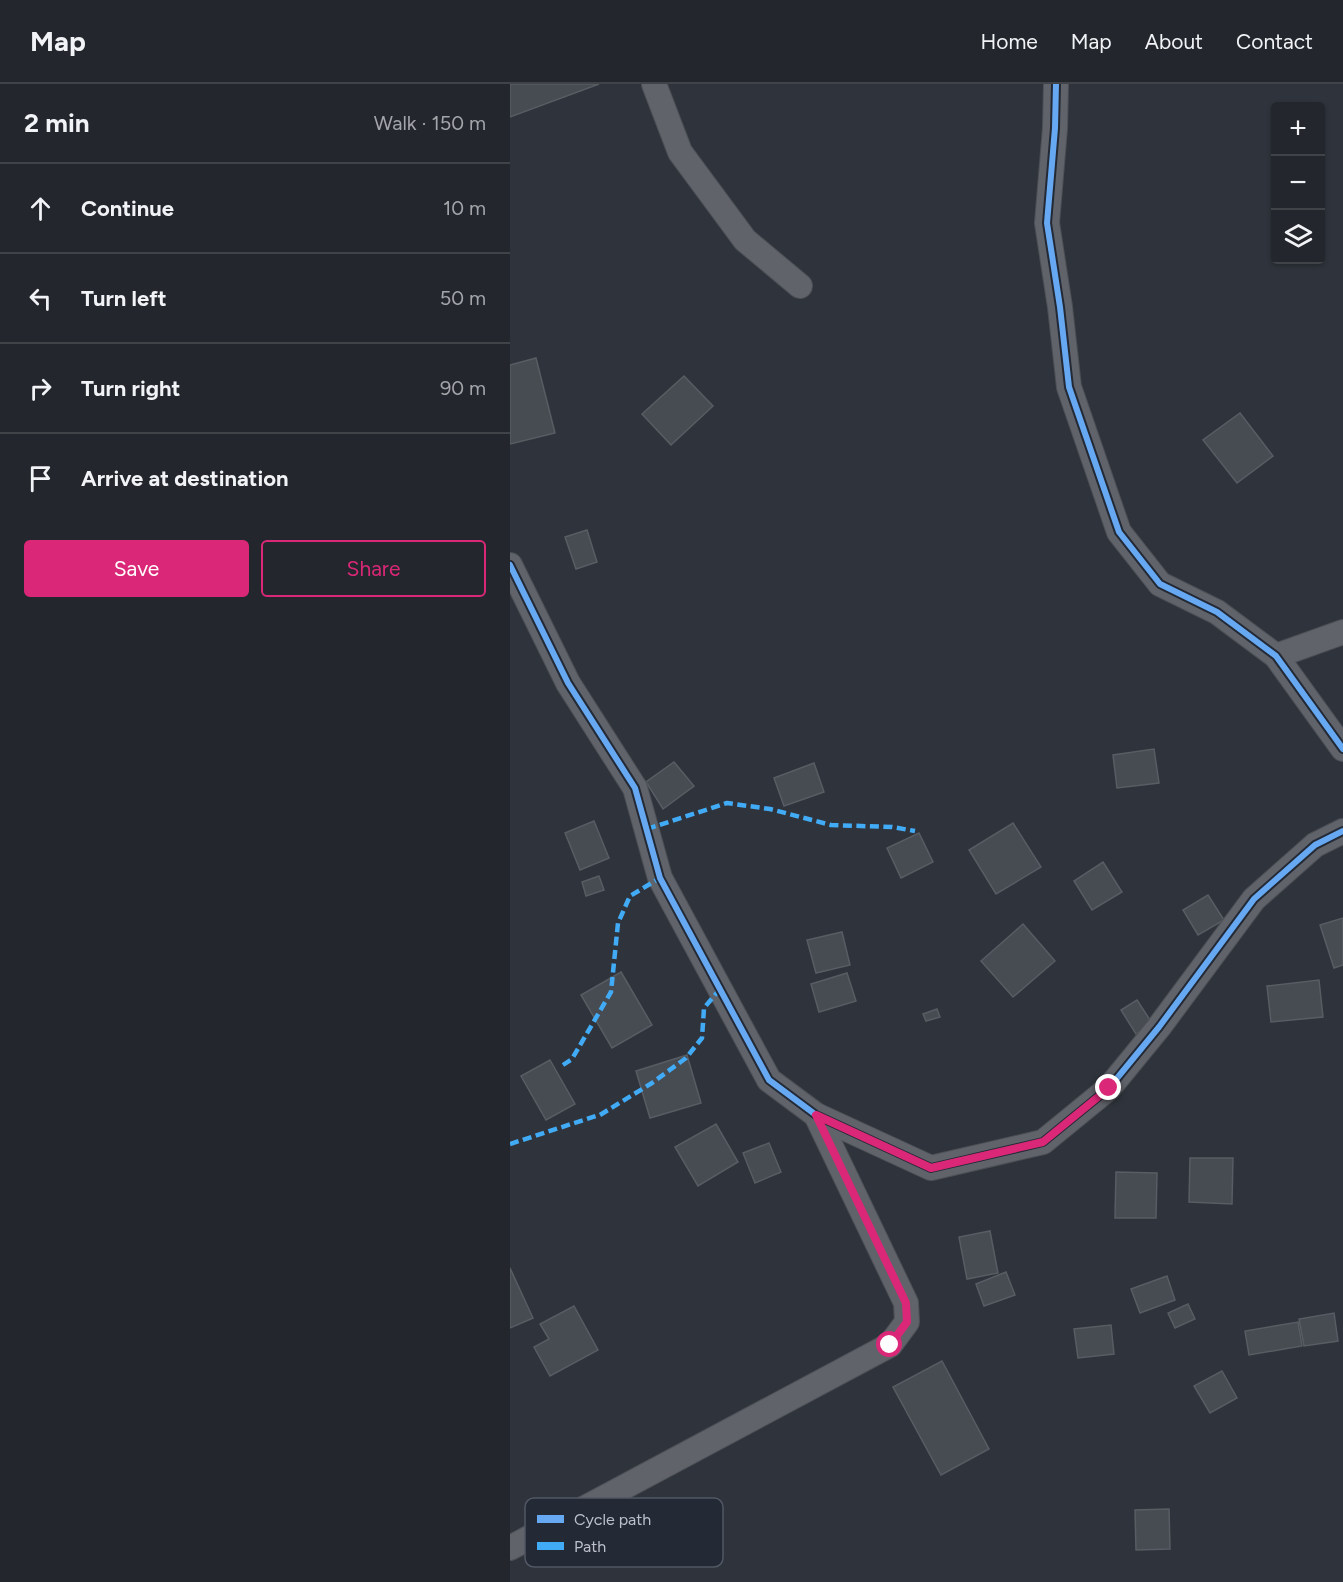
<!DOCTYPE html>
<meta charset="utf-8">
<style>
:root{--surface:#23272d;--page:#2f3339;--text:#f1f3f6;--muted:#a3a5aa;--line:#404449;--accent:#db2777}
body{margin:0;font-family:Figtree,sans-serif;background:var(--page);color:var(--text)}
.controls{position:absolute;right:18px;top:18px;display:grid;overflow:hidden;border-radius:6px;box-shadow:0 2px 4px #0004}
.controls button{width:54px;height:54px;display:grid;place-items:center;padding:0;border:0;border-bottom:2px solid var(--line);background:var(--surface);color:var(--text);font:30px sans-serif}
.stop{position:absolute;width:18px;height:18px;margin:-14px;border:4px solid #db2777;border-radius:50%;background:#fff}
.stop.end{background:#db2777;border-color:#fff;box-shadow:0 2px 6px #0008}
.list{margin:0;padding:0;list-style:none}
h2{display:flex;justify-content:space-between;align-items:center;height:78px;margin:0;padding:0 24px;font-size:26px}
h2 small{font-size:20px;font-weight:400;color:var(--muted)}
.list li{display:grid;grid-template-columns:39px 1fr auto;gap:18px;align-items:center;box-sizing:border-box;height:90px;padding:0 24px;border-top:2px solid var(--line)}
.list b{display:block;font-size:22px;white-space:nowrap}
.list em{font-size:20px;font-style:normal;color:var(--muted)}
.actions{display:flex;gap:12px;padding:18px 24px}
.actions a{flex:1;padding:14px 0;border:2px solid var(--accent);border-radius:6px;text-align:center;font-size:21px;color:var(--accent)}
.actions .main{background:var(--accent);color:#fff}
.icon{flex:none;width:33px;height:33px;fill:none;stroke:currentColor;stroke-width:2;stroke-linecap:round;stroke-linejoin:round}
.map{position:relative;flex:none;width:833px;height:1498px;overflow:hidden}
header{display:flex;align-items:center;gap:36px;box-sizing:border-box;height:84px;padding:0 30px;background:var(--surface);border-bottom:2px solid var(--line)}
header strong{font-size:28px}
nav{display:flex;gap:33px;margin-inline-start:auto;font-size:21px}
main{display:flex}
aside{flex:1;background:var(--surface)}
.map>svg:first-child{display:block}
</style>
<header>
<strong>Map</strong>
<nav><a>Home</a><a>Map</a><a>About</a><a>Contact</a></nav>
</header>
<main>
<aside>
<h2>2 min<small>Walk · 150 m</small></h2>
<ul class="list">
<li><svg class="icon" aria-label="ahead" viewBox="0 0 24 24"><path d="M12 20V5M6 11l6-6 6 6"/></svg><div><b>Continue</b></div><em>10 m</em></li>
<li><svg class="icon" aria-label="left" viewBox="0 0 24 24"><path d="M17 20v-9H6M10 6l-5 5 5 5"/></svg><div><b>Turn left</b></div><em>50 m</em></li>
<li><svg class="icon" aria-label="right" viewBox="0 0 24 24"><path d="M7 20v-9h11M14 6l5 5-5 5"/></svg><div><b>Turn right</b></div><em>90 m</em></li>
<li><svg class="icon" aria-label="arrive" viewBox="0 0 24 24"><path d="M6 21V4h12l-3 4 3 4H6"/></svg><div><b>Arrive at destination</b></div></li>
</ul>
<div class="actions"><a class="main">Save</a><a>Share</a></div>
</aside>
<div class="map">
<svg width="833" height="1498" viewBox="0 0 833 1498">
<rect width="100%" height="100%" fill="#2f343c"/>
<g fill="#474b52" stroke="#585c63" stroke-width="1.5">
<path d="M0 0H89L0 33Z"/>
<path d="M26 274 45 349 0 360V281Z"/>
<path d="M174 292 203 322 161 361 132 330Z"/>
<path d="M730 329 763 372 727 399 693 356Z"/>
<path d="M77 446 87 478 66 485 55 453Z"/>
<path d="M644 665 649 699 607 704 603 671Z"/>
<path d="M164 678 184 702 153 725 136 698Z"/>
<path d="M304 679 314 708 274 722 264 694Z"/>
<path d="M84 737 99 774 70 786 55 749Z"/>
<path d="M503 739 531 783 486 810 459 766Z"/>
<path d="M409 749 423 778 391 794 377 764Z"/>
<path d="M593 778 612 808 582 826 564 797Z"/>
<path d="M89 792 94 806 76 812 72 798Z"/>
<path d="M698 811 714 836 688 851 673 826Z"/>
<path d="M833 834V881L824 884 810 841Z"/>
<path d="M513 840 545 877 503 913 471 877Z"/>
<path d="M332 848 340 881 306 889 297 856Z"/>
<path d="M111 888 142 941 102 964 71 911Z"/>
<path d="M337 889 346 917 309 928 301 900Z"/>
<path d="M809 896 813 933 761 938 757 902Z"/>
<path d="M627 916 642 939 626 950 611 926Z"/>
<path d="M427 925 430 933 416 937 413 930Z"/>
<path d="M177 971 191 1019 140 1034 126 987Z"/>
<path d="M40 976 65 1020 36 1036 11 992Z"/>
<path d="M206 1040 228 1078 188 1102 165 1063Z"/>
<path d="M259 1059 271 1088 245 1099 233 1069Z"/>
<path d="M680 1074H723L722 1120 679 1118Z"/>
<path d="M606 1088 647 1089 646 1134H605Z"/>
<path d="M480 1147 488 1189 457 1195 449 1153Z"/>
<path d="M0 1184 23 1234 0 1244Z"/>
<path d="M496 1188 505 1211 474 1222 466 1200Z"/>
<path d="M657 1192 665 1216 630 1229 621 1205Z"/>
<path d="M678 1220 685 1235 665 1244 658 1229Z"/>
<path d="M64 1222 88 1266 40 1292 24 1263 39 1255 30 1240Z"/>
<path d="M824 1229 828 1257 794 1262 789 1235Z"/>
<path d="M788 1238 792 1262 739 1271 735 1247Z"/>
<path d="M601 1241 604 1270 568 1274 564 1245Z"/>
<path d="M432 1277 479 1365 431 1391 383 1303Z"/>
<path d="M712 1287 727 1314 700 1329 684 1302Z"/>
<path d="M659 1425 660 1465 626 1466 625 1426Z"/>
</g>
<g fill="none" stroke-linecap="round" stroke-linejoin="round">
<g stroke="#4d5056" stroke-width="26">
<g id="minor">
<path d="M144 0 170 68 235 156 290 202"/>
<path d="M546 0 545 44 537 139 550 223 559 303 609 448 650 500 707 528 766 572 833 665"/>
<path d="M0 481 58 599 125 704 150 794 259 996 306 1031 421 1084 533 1058 599 1004 649 943 744 815 805 761 833 747"/>
<path d="M766 572 833 548"/>
<path d="M0 1464 380 1261 397 1238 396 1219 306 1031"/>
</g>
</g>
<use href="#minor" stroke="#60636a" stroke-width="24"/>
<g stroke="#42abf6" stroke-width="4.5" stroke-dasharray="9 4.5" stroke-linecap="butt">
<path d="M137 745 217 719 260 725 321 741 382 743 405 747"/>
<path d="M53 981 62 975 101 908 108 839 120 812 150 794"/>
<path d="M90 1031 142 999 176 974 192 954 194 924 210 905"/>
<path d="M0 1060 89 1031"/>
</g>
<g stroke="#232a36" stroke-width="10">
<g id="cycleway">
<path d="M546 0 545 44 537 139 550 223 559 303 609 448 650 500 707 528 766 572 833 665"/>
<path d="M0 481 58 599 125 704 150 794 259 996 306 1031 421 1084 533 1058 599 1004 649 943 744 815 805 761 833 747"/>
</g>
</g>
<use href="#cycleway" stroke="#66a8f1" stroke-width="6"/>
</g>
<g fill="none" stroke-linecap="round" stroke-linejoin="round">
<path stroke="#db2777" stroke-width="8" d="M380 1261 397 1238 396 1219 306 1031 421 1084 533 1058 599 1004"/>
</g>
<rect x="15" y="1414" width="198" height="69" rx="9" fill="#232a36" stroke="#515763" stroke-width="1.5"/>
<rect x="27" y="1431" width="27" height="8" fill="#66a8f1"/>
<rect x="27" y="1458" width="27" height="8" fill="#42abf6"/>
<g font-size="16" fill="#bbc0cb">
<text x="64" y="1441">Cycle path</text>
<text x="64" y="1468">Path</text>
</g>
</svg>
<div class="controls">
<button>+</button>
<button>−</button>
<button><svg class="icon" aria-label="layers" viewBox="0 0 24 24"><path d="M12 4l9 5-9 5-9-5zM3 14l9 5 9-5"/></svg></button>
</div>
<div class="stop" style="left:380px;top:1261px"></div>
<div class="stop end" style="left:599px;top:1004px"></div>
</div>
</main>
